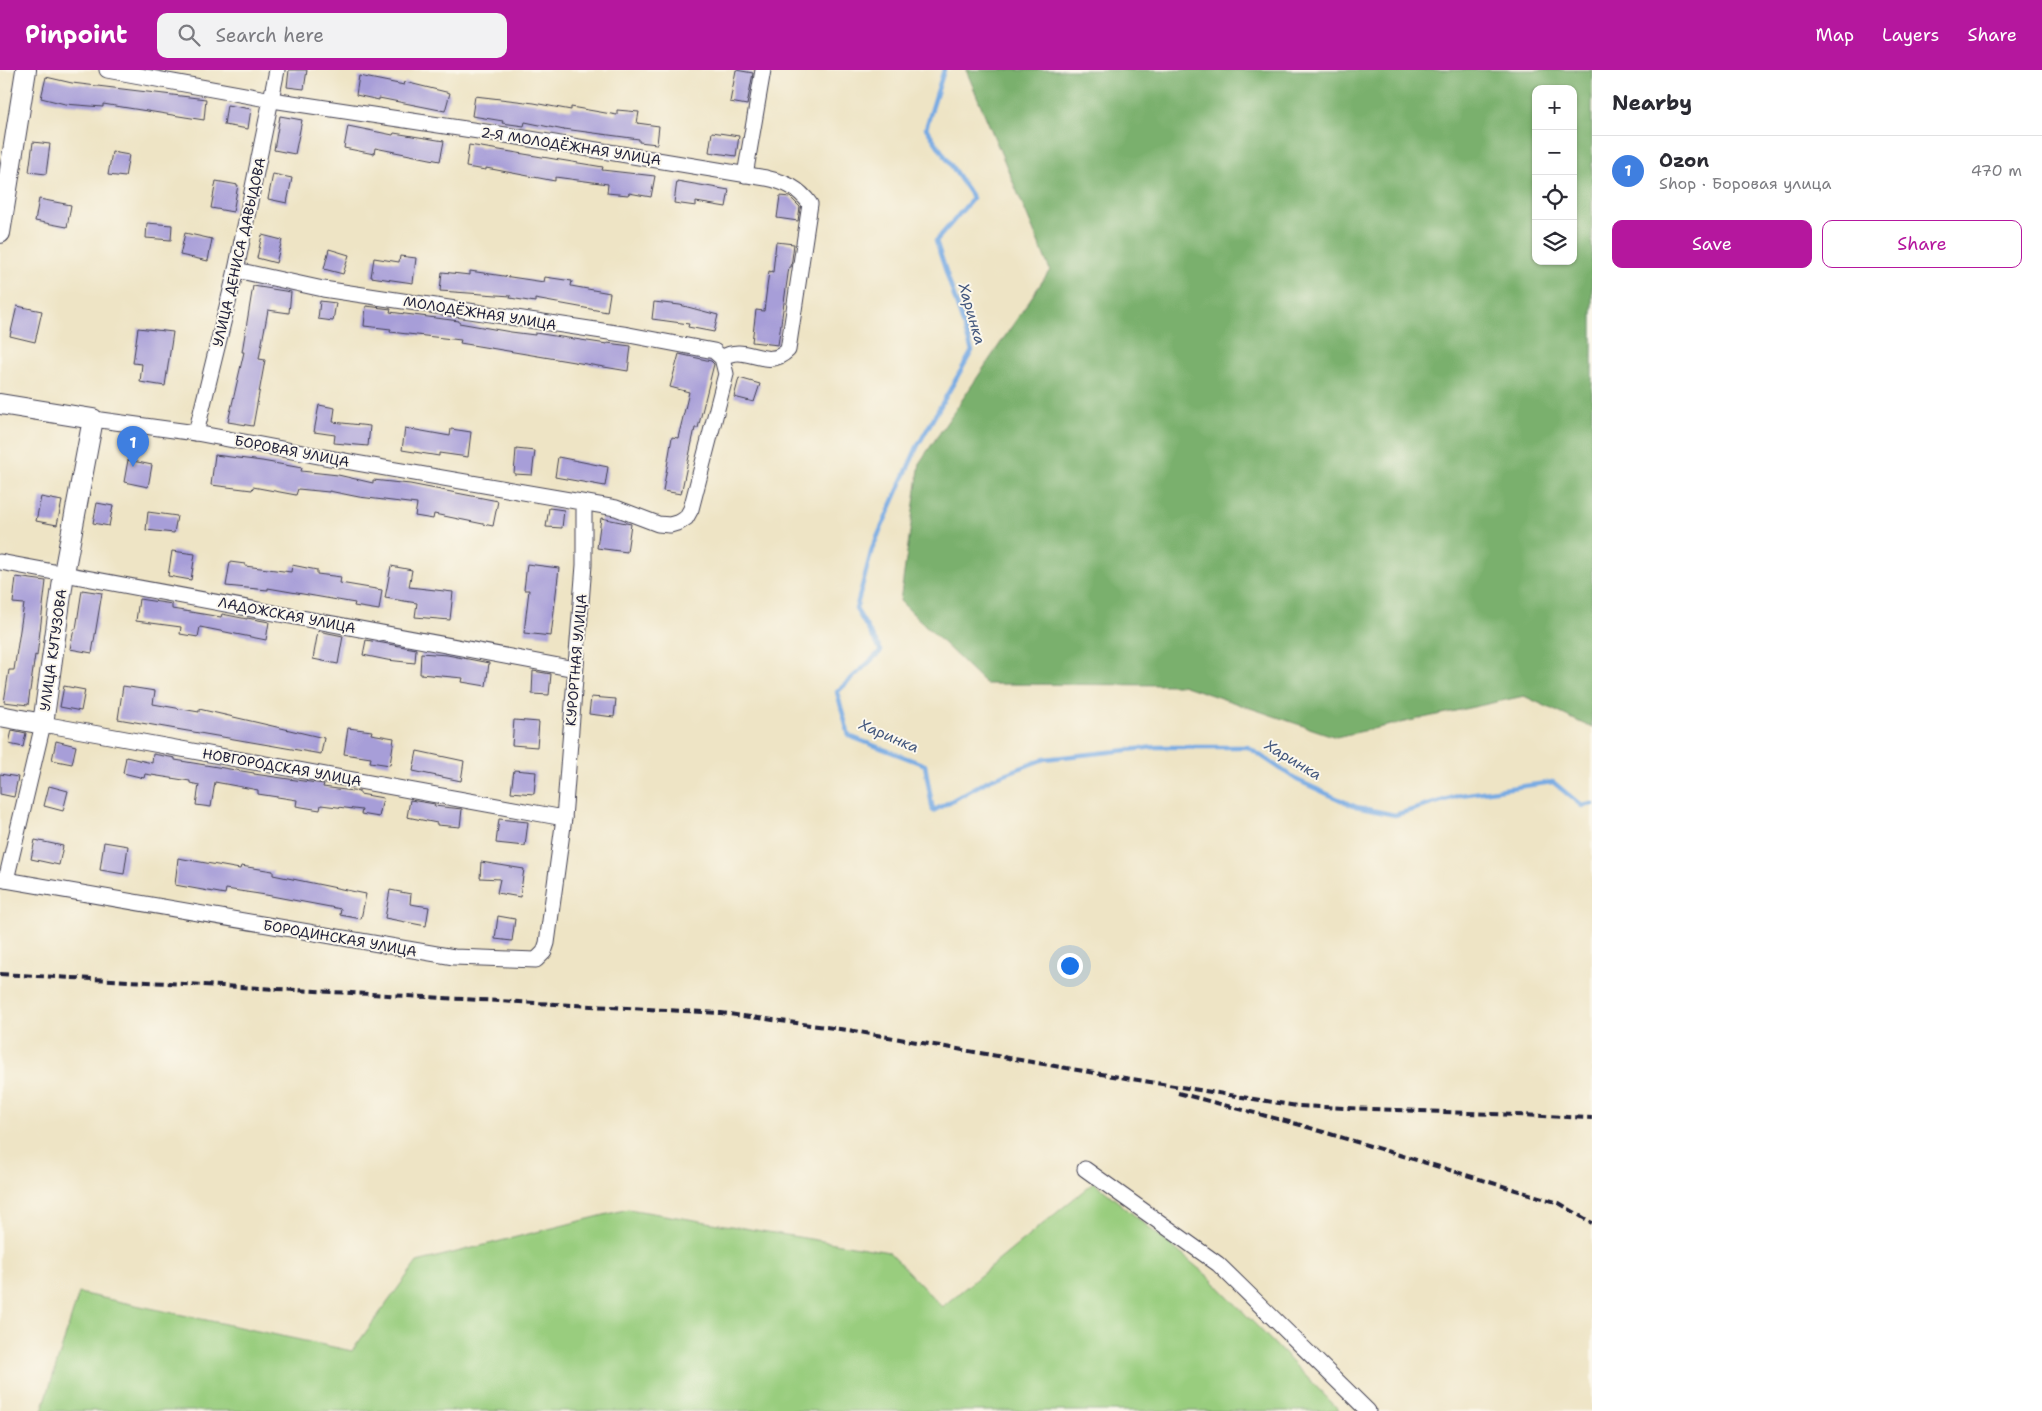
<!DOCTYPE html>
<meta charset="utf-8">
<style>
:root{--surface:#fff;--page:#f2f2f3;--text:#2b2b33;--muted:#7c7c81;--line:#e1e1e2;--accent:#b5179e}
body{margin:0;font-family:"Shantell Sans",sans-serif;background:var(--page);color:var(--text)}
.controls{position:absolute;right:15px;top:15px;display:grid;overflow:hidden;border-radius:10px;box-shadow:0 1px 4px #0004}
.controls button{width:45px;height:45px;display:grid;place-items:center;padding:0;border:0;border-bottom:1px solid var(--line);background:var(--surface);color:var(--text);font:25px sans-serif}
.you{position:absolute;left:1069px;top:895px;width:18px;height:18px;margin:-12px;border:4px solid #fff;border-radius:50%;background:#1a73e8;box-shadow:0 0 0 8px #1a73e833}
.badge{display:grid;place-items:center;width:32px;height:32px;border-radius:50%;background:var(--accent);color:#fff;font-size:16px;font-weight:700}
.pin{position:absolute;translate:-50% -41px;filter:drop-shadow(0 1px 2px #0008)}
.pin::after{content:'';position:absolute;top:26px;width:18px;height:15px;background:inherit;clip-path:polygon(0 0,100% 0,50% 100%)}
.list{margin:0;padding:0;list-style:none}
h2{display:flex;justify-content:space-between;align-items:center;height:65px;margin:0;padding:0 20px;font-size:21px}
h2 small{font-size:16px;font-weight:400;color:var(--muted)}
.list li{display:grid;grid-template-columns:32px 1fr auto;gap:15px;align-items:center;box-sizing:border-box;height:70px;padding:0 20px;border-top:1px solid var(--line)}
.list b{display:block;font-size:19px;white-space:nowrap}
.list p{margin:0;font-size:16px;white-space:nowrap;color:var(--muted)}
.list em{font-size:16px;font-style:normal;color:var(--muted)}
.actions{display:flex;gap:10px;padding:15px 20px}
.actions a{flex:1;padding:11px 0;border:1px solid var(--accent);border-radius:10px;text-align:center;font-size:18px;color:var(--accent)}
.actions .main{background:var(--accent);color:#fff}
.icon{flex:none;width:28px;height:28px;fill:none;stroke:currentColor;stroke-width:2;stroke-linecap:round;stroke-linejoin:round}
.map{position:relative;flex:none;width:1592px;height:1341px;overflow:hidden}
header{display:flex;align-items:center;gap:30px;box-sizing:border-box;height:70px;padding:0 25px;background:var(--accent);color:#fff}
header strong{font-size:24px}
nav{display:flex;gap:28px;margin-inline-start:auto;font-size:18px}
.search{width:350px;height:45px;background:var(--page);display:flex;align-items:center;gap:12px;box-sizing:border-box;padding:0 18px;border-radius:10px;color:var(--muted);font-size:19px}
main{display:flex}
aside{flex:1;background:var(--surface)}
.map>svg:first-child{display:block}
</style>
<header>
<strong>Pinpoint</strong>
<div class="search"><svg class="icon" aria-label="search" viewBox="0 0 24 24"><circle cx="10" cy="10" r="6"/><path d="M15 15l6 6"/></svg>Search here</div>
<nav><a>Map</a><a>Layers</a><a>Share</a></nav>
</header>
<main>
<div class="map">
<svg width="1592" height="1341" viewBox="0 0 1592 1341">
<rect width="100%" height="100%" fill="#fbf7ec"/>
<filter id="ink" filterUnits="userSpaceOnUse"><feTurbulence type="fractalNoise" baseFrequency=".02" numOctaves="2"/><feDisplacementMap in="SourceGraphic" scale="10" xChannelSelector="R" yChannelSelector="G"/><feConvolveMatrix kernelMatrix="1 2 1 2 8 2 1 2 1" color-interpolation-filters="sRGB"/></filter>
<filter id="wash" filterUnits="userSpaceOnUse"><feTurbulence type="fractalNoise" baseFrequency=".0096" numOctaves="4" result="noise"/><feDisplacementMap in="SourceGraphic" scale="20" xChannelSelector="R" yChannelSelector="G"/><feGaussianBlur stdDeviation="1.12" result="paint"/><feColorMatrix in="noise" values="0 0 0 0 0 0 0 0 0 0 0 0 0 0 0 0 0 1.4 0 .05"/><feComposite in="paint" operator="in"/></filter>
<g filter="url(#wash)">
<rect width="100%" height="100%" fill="#eee4c5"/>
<path fill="#99cd7e" stroke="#5e785c" d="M1094 1112 1209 1207 1340 1341H42L79 1223 352 1281 417 1192 628 1139 889 1182 942 1237Z"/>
<path fill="#7ab06d" stroke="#4e6954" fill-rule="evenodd" d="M966 0H1592V658L1524 626 1336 667 1182 615 986 614 900 531 920 392 1050 200ZM1536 19H1573V191H1536Z"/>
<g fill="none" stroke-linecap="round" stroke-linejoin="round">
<path stroke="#77aae3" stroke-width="4.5" d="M944 0 926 58 973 128 936 171 972 281 917 377 872 479 856 539 881 581 837 622 849 666 925 695 933 741 989 710 1044 689 1155 677H1248L1297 710 1356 737 1395 745 1461 725 1553 712 1582 736 1592 734"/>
</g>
<g id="blocks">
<g fill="#a79ed8">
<path d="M289 0H307L304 19 287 17Z"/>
<path d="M736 0 753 3 747 35 730 32Z"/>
<path d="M359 6 404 15 405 12 450 23 445 41 379 28V30L356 25Z"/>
<path d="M46 7 72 13 206 29 204 50 103 34V37L65 34 41 28Z"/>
<path d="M475 26 534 33 571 40V37L617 45V40L639 42 637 53 659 56 657 74 639 72V69L564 59V60L525 52 524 56 502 53 503 51 472 46Z"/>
<path d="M227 35 251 39 248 59 224 55Z"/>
<path d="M280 46 302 50 295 84 274 80Z"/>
<path d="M348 56 393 65 394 63 444 71 440 91 375 78 374 84 344 78Z"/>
<path d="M712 62 739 66 736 86 709 82Z"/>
<path d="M33 72 50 74 46 104 29 102Z"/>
<path d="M469 75 603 97 602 100 655 106 651 127 629 123 628 125 607 123 608 114 555 107V111L486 98V100L466 97Z"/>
<path d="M112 82 129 85 125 107 108 105Z"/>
<path d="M273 104 292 108 287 133 268 129Z"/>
<path d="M216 111 238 115 233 142 211 138Z"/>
<path d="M677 111 729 120 726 137 696 132V136L674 133Z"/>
<path d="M780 126 790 127 800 137 798 151 777 148Z"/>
<path d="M39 129 71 135 67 157 35 151Z"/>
<path d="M147 153 172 155 171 170 146 168Z"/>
<path d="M185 163 212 169 208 191 180 185Z"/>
<path d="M262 165 282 170 276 193 257 188Z"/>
<path d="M776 172 794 174 791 197H789L778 275 752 272 756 240 764 241 769 201 773 202Z"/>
<path d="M329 179 349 185 343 204 324 199Z"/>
<path d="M400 186 416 188 413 213 371 207 374 188 399 192Z"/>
<path d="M470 201 544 212 545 207 572 211 571 216 610 223 607 242 535 229V232L510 228 511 226 440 221 442 202 470 205Z"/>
<path d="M253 216 291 222 289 243 268 240 259 289 265 290 253 356 228 352 244 282H242Z"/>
<path d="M320 231 336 233 333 251 318 249Z"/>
<path d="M654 232 680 235 718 245 714 262 688 257 689 254 652 249Z"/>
<path d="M17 236 42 241 35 272 10 266Z"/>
<path d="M366 236 391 239 390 242 459 251V253L511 262 535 265V263L607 274V273L631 276 628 301 460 273 461 270 390 262 391 259 364 256Z"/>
<path d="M138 258 173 262 165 316 140 312 142 294 133 293Z"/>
<path d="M679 284 711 291 714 294 698 358H695L681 424 663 421 672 367 678 368 689 322 670 317Z"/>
<path d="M739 308 760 314 754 332 734 327Z"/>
<path d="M319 335 335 338 333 352 370 356 368 376 334 373 335 365 314 362Z"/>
<path d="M405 358 450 366 451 359 471 362 468 387 439 383V386L402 380Z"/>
<path d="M516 379 535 381 532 405 514 404Z"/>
<path d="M215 385 262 391 302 398 301 401 338 405 373 413V410L410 414 498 431 493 456 434 444 433 449 415 446 417 434 359 427 329 421V422L298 419 296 425 253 417 252 420 211 415Z"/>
<path d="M558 387 608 397 605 416 555 407Z"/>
<path d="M128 390 152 395 148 417 124 412Z"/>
<path d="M41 427 62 431 57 455 36 451Z"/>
<path d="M97 433 113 436 109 456 93 453Z"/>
<path d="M549 438 564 440 562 458 546 457Z"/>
<path d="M148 442 177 446 174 463 146 460Z"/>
<path d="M601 448 631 454 627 482 597 478Z"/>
<path d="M172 481 195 484 191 510 168 506Z"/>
<path d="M230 492 245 494V496L291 502 292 495 317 500V504L341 507 340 513 382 520 379 540 354 536 355 533 268 518V520L226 516Z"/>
<path d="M527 494 559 498 551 566 524 563 529 520H524Z"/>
<path d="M391 496 412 500 409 517 453 522 450 550 415 547 417 533 385 528Z"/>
<path d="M16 507 46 511 37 586 35 585 28 635 4 632 9 600H14L24 534 13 533Z"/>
<path d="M82 520 102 523 92 583 70 579 74 559H76Z"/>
<path d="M139 529 172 534V539L221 547 222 544 247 549V548L269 552 266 570 200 557 198 567 180 564 181 557 136 551Z"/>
<path d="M318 561 343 566 338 594 313 589Z"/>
<path d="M366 570 416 579 415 593 387 590 363 585Z"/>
<path d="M421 583 447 585 489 593 486 616 462 612 463 608 420 604Z"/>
<path d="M533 601 551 604 549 625 532 624Z"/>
<path d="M64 616 85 620 81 641 60 637Z"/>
<path d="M123 616 155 621 153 634 199 642V639L324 668 321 684 118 649Z"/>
<path d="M591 627 616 629 614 647 589 644Z"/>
<path d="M514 650 539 652 537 677 512 675Z"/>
<path d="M348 658 372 661 371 664 394 668 390 695 370 692 371 688 344 684Z"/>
<path d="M12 660 26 663 23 677 9 674Z"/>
<path d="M56 671 76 676 72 694 52 690Z"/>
<path d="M417 681 464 691 461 711 413 701Z"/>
<path d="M153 684 175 688V690L254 703V704L324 714 323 717 360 722V724L383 728 379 747 361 744 362 740 321 735 320 740 296 736 297 730 258 724V720L215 712 211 737 196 735 199 715 190 713V711L145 704 144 708 123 703 126 687 152 693Z"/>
<path d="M514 700 536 702 534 724 511 722Z"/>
<path d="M0 704 18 707 14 727 0 724Z"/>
<path d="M49 716 68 721 63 741 44 736Z"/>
<path d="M410 730 435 734 434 736 462 739 460 757 437 755V753L407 747Z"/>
<path d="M499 749 528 752 525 776 496 773Z"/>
<path d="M35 770 63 776 59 795 31 789Z"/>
<path d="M104 772 128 776 124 804 100 800Z"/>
<path d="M178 788 240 799 241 796 273 801V805L366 824 361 849 340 845 341 839 266 825 226 819 225 824 175 815Z"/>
<path d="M481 792 524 799 520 827 497 823 500 809 480 808Z"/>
<path d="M390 820 411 824 410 834 429 837 426 856 385 848Z"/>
<path d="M498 846 515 849 512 871 495 869Z"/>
</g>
</g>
</g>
<g filter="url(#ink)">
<use href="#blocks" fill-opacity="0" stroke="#413f50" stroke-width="1"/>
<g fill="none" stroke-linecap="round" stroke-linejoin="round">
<g stroke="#413f50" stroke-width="17">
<g id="street">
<path d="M107 0 272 30 512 66 766 108C785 112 799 118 810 134L788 280C766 302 746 272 722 288"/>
<path d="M745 105 763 0"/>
<path d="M93 349 196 363 356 393 616 438 658 454 670 455 680 452 686 448 691 439 726 304 722 288 714 281 629 265 323 219 236 200"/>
<path d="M196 363 236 200 277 0"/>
<path d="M0 492 575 599"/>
<path d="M0 809 454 887 536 890 544 882 547 873 564 748 584 495V433"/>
<path d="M6 810 43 654 564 748"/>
<path d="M1085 1099 1218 1194 1368 1341"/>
</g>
</g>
<g stroke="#413f50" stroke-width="22">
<g id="secondary">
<path d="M0 163 26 0"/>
<path d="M0 334 93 349 64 503 43 654 0 646"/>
</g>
</g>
<use href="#street" stroke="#fff" stroke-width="15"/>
<use href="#secondary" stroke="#fff" stroke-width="20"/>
<g stroke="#22223b" stroke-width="4" stroke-dasharray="8 4" stroke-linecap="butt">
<path d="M0 904 721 943 848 960 1095 1003 1297 1036 1592 1048"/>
<path d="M1178 1023 1297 1054 1559 1133 1592 1153"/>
</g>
</g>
</g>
<g text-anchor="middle" stroke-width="4" stroke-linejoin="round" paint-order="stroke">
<g font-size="14" fill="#22223b" stroke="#fbf7ec">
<text transform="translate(571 76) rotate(9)" y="5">2-Я МОЛОДЁЖНАЯ УЛИЦА</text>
<text transform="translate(239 182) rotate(-77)" y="5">УЛИЦА ДЕНИСА ДАВЫДОВА</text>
<text transform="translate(480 243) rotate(9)" y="5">МОЛОДЁЖНАЯ УЛИЦА</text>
<text transform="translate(292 381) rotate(11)" y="5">БОРОВАЯ УЛИЦА</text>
<text transform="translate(287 545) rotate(11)" y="5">ЛАДОЖСКАЯ УЛИЦА</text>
<text transform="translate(53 580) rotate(-82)" y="5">УЛИЦА КУТУЗОВА</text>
<text transform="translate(576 590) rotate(-85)" y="5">КУРОРТНАЯ УЛИЦА</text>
<text transform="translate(282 697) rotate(10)" y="5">НОВГОРОДСКАЯ УЛИЦА</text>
<text transform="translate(340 868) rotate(10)" y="5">БОРОДИНСКАЯ УЛИЦА</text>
</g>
<g font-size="15" font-style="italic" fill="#44587e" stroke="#fbf7ec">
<text transform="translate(972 244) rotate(74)" y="5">Харинка</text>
<text transform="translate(889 666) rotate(23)" y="5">Харинка</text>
<text transform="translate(1293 690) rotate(31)" y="5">Харинка</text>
</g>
</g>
</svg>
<div class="controls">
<button>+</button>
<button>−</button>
<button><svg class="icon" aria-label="locate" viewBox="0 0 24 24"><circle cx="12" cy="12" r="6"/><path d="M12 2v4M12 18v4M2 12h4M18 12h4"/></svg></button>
<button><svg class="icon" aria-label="layers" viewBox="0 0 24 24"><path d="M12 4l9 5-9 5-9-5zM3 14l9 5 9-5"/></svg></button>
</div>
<div class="you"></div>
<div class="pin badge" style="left:133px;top:397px;background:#3f7fe0">1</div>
</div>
<aside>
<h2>Nearby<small></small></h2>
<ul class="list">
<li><span class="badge" style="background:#3f7fe0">1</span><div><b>Ozon</b><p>Shop · Боровая улица</p></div><em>470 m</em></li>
</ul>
<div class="actions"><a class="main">Save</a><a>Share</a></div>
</aside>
</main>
